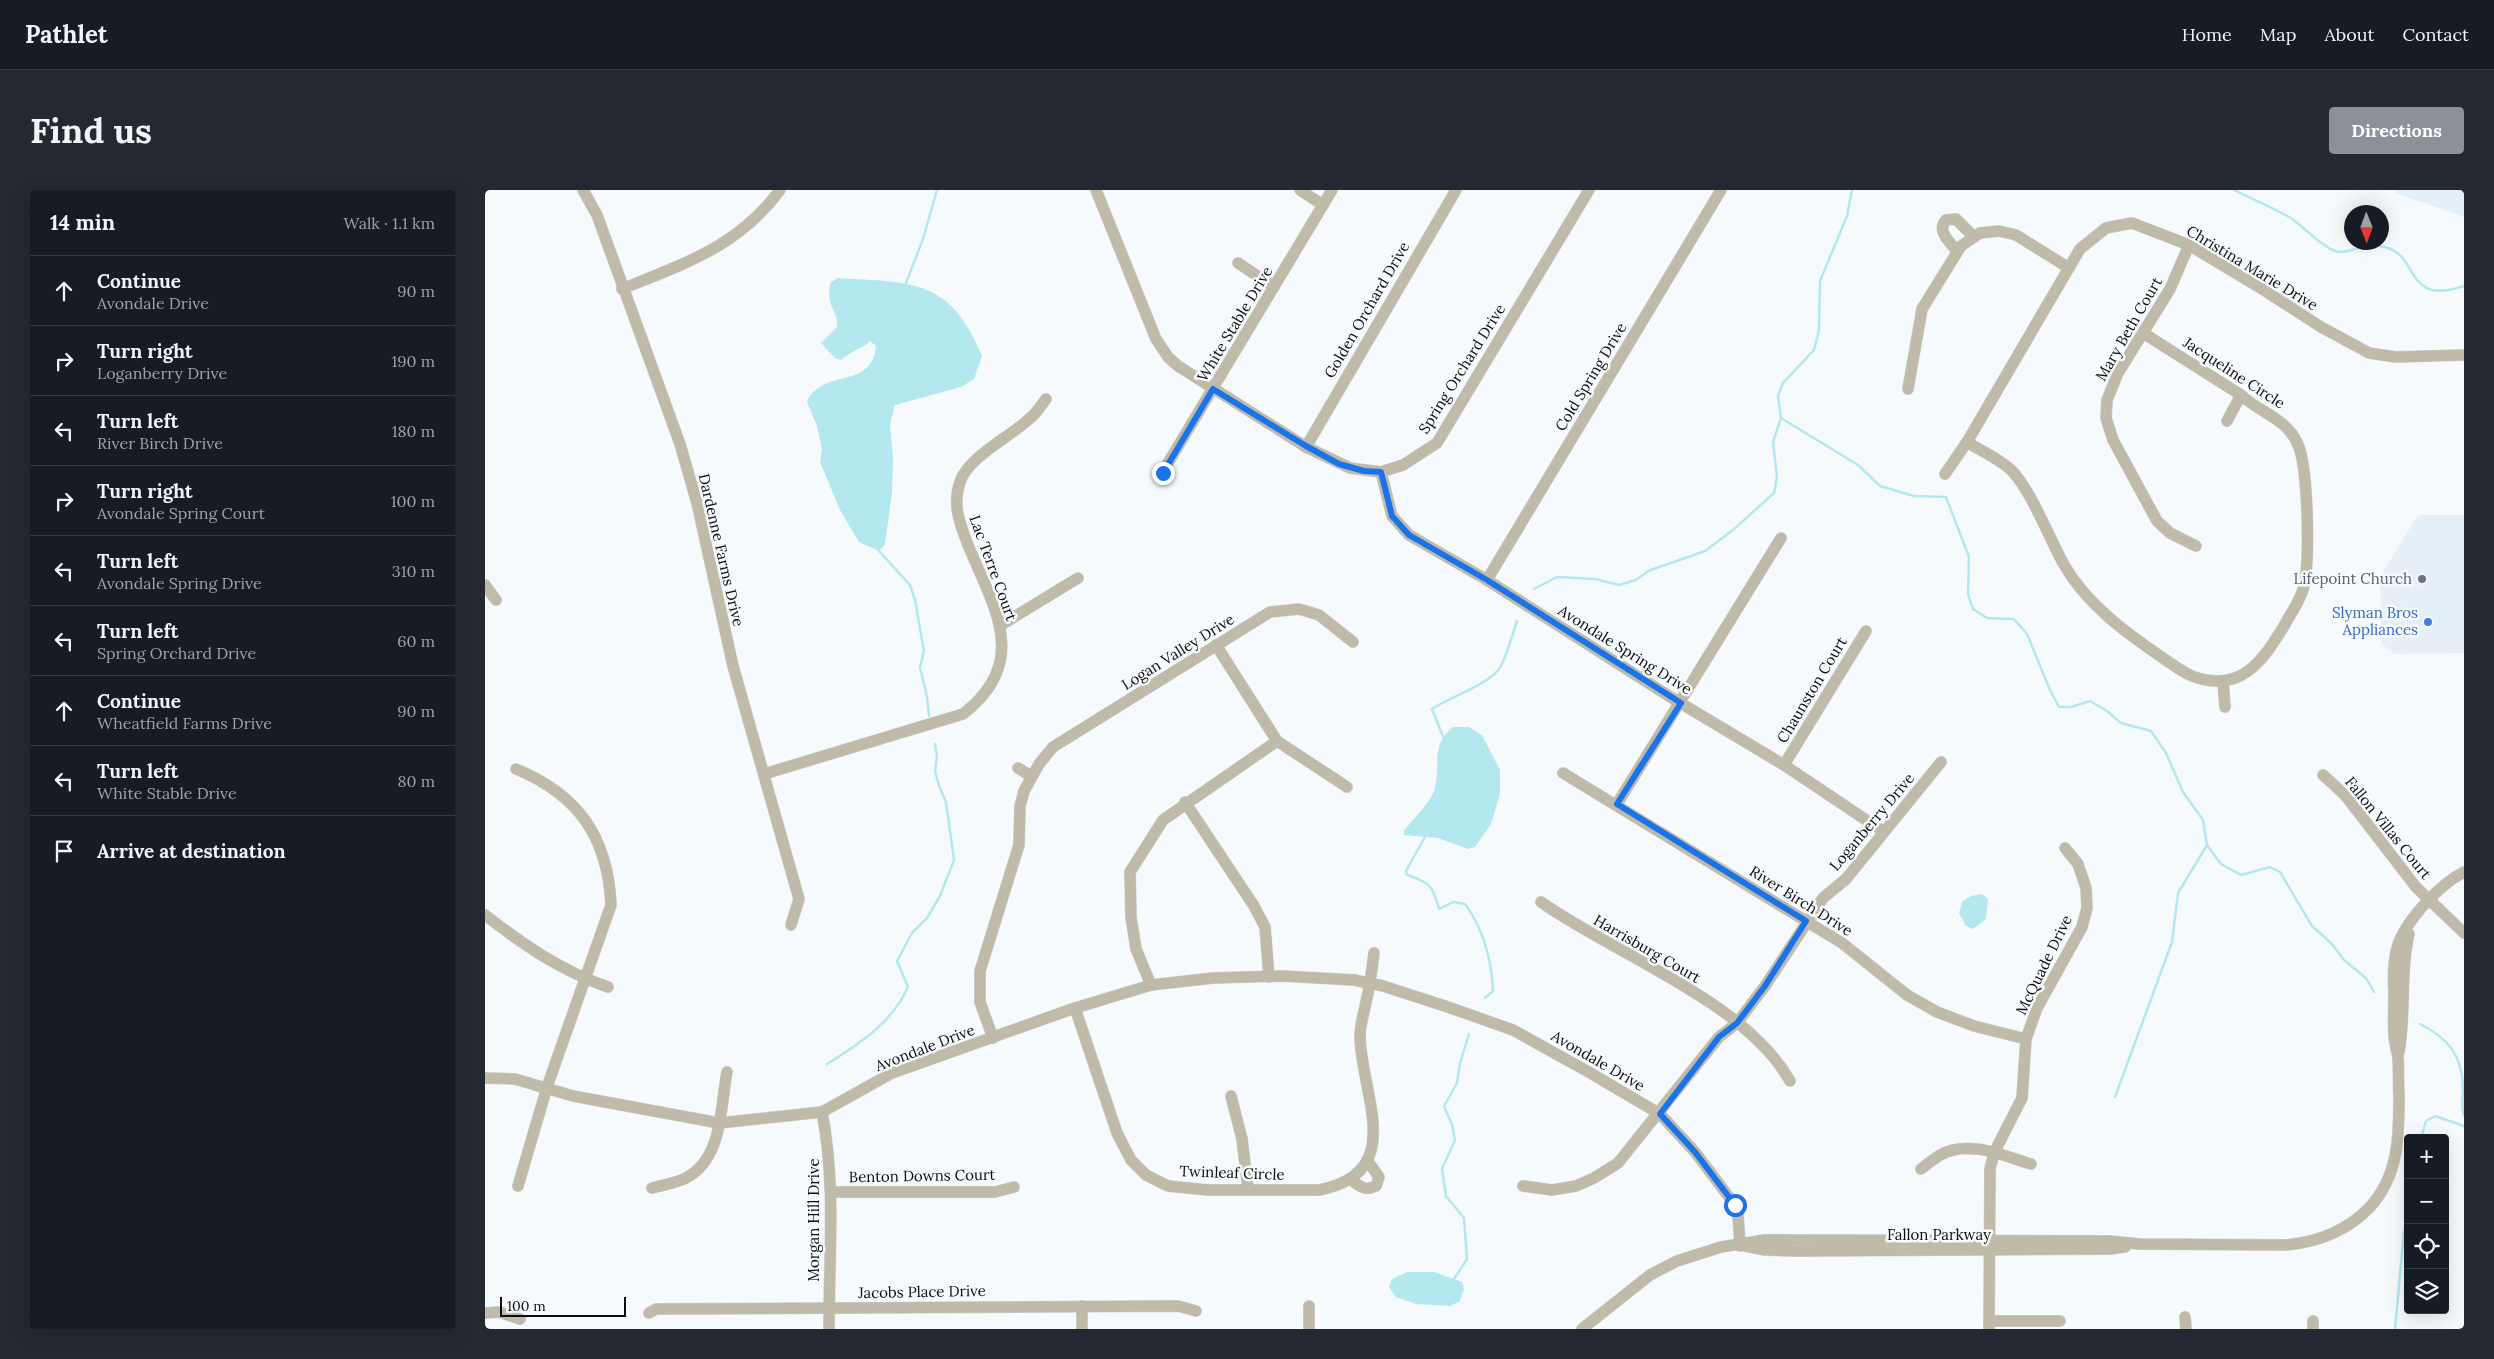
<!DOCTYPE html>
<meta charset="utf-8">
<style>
:root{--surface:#171b24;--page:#242831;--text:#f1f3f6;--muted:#9ea1a6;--line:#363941;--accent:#8c9099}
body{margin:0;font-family:Lora,serif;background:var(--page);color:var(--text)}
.controls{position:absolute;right:15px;bottom:15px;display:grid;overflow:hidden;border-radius:5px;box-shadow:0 5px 20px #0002}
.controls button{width:45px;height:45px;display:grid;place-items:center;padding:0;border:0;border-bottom:1px solid var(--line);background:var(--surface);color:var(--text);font:25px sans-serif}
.compass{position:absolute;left:1859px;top:15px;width:45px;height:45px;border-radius:50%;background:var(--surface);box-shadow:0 5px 20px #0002;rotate:179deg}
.scale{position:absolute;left:15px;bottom:12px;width:126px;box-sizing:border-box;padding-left:5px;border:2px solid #0c0d0e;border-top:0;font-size:14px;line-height:18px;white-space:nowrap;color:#0c0d0e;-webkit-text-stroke:4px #f6fafd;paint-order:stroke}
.stop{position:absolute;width:15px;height:15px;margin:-11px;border:4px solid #1a73e8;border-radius:50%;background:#fff}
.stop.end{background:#1a73e8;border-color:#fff;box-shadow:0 1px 5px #0008}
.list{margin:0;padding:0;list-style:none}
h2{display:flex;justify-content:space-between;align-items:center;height:65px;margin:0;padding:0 20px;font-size:21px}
h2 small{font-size:16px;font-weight:400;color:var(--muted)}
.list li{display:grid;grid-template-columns:32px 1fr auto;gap:15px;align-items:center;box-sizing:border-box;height:70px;padding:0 20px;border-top:1px solid var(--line)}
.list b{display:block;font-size:19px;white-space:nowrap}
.list p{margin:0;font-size:16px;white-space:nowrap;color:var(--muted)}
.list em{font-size:16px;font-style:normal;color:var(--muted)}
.icon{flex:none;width:28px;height:28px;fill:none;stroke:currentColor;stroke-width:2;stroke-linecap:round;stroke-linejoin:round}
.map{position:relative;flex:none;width:1979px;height:1139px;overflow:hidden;border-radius:5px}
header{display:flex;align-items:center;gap:30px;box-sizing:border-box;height:70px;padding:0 25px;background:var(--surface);border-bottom:1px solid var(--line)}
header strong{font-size:24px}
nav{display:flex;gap:28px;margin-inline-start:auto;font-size:18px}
.intro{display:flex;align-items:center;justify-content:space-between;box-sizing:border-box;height:120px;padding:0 30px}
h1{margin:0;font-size:35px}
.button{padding:12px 22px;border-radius:5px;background:var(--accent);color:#fff;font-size:18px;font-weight:700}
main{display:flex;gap:30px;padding:0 30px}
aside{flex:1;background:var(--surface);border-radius:5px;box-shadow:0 5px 20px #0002}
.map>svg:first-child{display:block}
</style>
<header>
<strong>Pathlet</strong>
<nav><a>Home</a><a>Map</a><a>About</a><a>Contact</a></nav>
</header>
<div class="intro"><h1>Find us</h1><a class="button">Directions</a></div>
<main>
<aside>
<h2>14 min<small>Walk · 1.1 km</small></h2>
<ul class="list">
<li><svg class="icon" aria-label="ahead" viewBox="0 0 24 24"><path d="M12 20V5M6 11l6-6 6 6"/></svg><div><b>Continue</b><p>Avondale Drive</p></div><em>90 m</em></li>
<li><svg class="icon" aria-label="right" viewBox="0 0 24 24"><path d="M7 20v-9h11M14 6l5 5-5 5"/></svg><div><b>Turn right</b><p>Loganberry Drive</p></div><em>190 m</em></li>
<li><svg class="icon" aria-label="left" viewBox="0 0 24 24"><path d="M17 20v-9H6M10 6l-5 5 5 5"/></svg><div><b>Turn left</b><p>River Birch Drive</p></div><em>180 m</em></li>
<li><svg class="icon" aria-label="right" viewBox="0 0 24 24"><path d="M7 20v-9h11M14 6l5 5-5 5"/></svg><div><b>Turn right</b><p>Avondale Spring Court</p></div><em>100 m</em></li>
<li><svg class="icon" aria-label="left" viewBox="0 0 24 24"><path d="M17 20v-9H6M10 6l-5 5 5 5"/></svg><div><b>Turn left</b><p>Avondale Spring Drive</p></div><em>310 m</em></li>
<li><svg class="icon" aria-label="left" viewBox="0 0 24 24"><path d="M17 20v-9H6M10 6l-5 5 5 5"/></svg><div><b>Turn left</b><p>Spring Orchard Drive</p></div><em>60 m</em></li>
<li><svg class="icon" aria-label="ahead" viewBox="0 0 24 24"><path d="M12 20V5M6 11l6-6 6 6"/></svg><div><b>Continue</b><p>Wheatfield Farms Drive</p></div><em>90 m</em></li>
<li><svg class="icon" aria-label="left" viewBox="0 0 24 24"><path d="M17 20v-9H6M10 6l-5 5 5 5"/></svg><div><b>Turn left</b><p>White Stable Drive</p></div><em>80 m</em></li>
<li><svg class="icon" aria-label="arrive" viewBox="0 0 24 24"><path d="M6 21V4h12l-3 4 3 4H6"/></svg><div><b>Arrive at destination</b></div></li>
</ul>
</aside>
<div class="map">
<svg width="1979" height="1139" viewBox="0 0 1979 1139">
<rect width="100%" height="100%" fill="#f6fafd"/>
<g fill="#e4eff7">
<path d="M1909 0H1979V27L1913 4Z"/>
<path d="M1933 325H1979V463L1909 464 1897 454 1895 387Z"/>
</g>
<g fill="#b3e8ee">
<path d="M353 88C428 93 465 88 497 166L489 189 476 197 410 215 405 234 408 268 407 302 400 354 394 361 374 352 355 320 335 272 337 260 332 236 322 212C337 177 387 201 391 156L385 151C378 158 366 161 356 170L350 168 336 153 352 137C353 118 339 117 346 92Z"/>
<path d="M968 537H984L997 545 1015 580V604L1006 634 990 657 983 659 953 648 919 645V641C927 630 945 613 949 601 957 577 944 556 968 537Z"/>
<path d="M1497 704 1503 709 1501 729 1488 739 1481 736 1474 723 1477 712 1486 706Z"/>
<path d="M922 1082H949L977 1092 979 1099 975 1111 965 1116 931 1114 911 1107 904 1097 907 1089Z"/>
</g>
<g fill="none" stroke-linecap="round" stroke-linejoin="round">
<g stroke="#b3e8ee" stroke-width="2.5">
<path d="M1749 0C1767 9 1787 17 1804 27 1818 36 1836 56 1850 61 1861 64 1870 58 1880 56 1886 55 1897 56 1903 58 1934 68 1921 116 1979 96"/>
<path d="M421 93 438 49 452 0"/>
<path d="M1296 228 1373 275 1395 296 1429 306 1461 307 1484 367 1483 404 1488 419 1502 428 1529 429 1542 444 1565 500 1574 517H1586L1605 511 1622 521 1636 533 1666 541 1681 563 1698 602 1718 630 1722 655 1736 674 1756 685 1785 677 1795 682 1827 736 1847 754 1859 770 1881 788 1889 802"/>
<path d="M394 361 425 395 430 410 439 461 435 477 442 507 444 526"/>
<path d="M1049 399 1072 387 1110 389 1134 395 1151 390 1163 381 1220 361 1248 340 1289 303 1292 287 1288 252 1296 228 1293 206 1298 193 1329 160 1334 140 1335 91 1362 26 1367 0"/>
<path d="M959 549 947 519C965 507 1006 494 1016 476 1023 462 1027 445 1032 431"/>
<path d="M941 645 921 681 922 685C945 692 948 696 954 719L968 712 980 714C998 738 1007 771 1008 801L1000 808"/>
<path d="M1935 834C1963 848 1978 866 1978 899 1978 907 1976 919 1979 926"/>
<path d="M342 874C374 854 407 833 423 797L412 771 427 743 442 728 455 706 469 670 461 612 454 596 450 581 452 567 450 554"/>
<path d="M1630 907 1687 752 1693 703 1722 655"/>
<path d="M1936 948 1941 931 1950 926 1979 936"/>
<path d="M969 1089 982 1069 979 1028 961 1006 957 979 970 950 967 935 959 916 972 893 975 873 984 844"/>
<path d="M1910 1139 1919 1041 1923 1034"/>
</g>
<g stroke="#d1d4d7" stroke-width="12">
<g id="minor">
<path d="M98 0 112 25 195 254 212 313 248 476 314 709 306 735"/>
<path d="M611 0 671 149 683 167 693 176 821 257 865 278 896 282 918 275 952 253 1104 0"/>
<path d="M815 0 838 15"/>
<path d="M1704 55 1685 99 1633 183 1622 210 1621 228 1628 250 1672 331 1685 343 1711 356"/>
<path d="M1472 61C1465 52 1451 41 1461 30L1471 29 1489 47"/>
<path d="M753 73 789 97"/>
<path d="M137 99C200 73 253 57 295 0"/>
<path d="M1423 199 1437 119 1476 56 1495 43 1514 41 1531 45 1584 78"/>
<path d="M1742 231 1756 205"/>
<path d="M1482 252C1496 261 1515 269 1527 281 1545 299 1565 349 1578 373 1600 413 1641 443 1678 468 1687 474 1697 482 1707 486 1755 504 1777 472 1799 436 1806 423 1816 410 1819 396 1825 368 1823 283 1814 257 1804 229 1775 223 1756 205L1658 143"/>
<path d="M821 257 971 0"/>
<path d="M896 282 907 326 924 345 1002 390 1187 508 1299 575 1399 642"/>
<path d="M677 283 847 0"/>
<path d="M1460 284 1482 252 1595 59 1621 38 1647 33 1704 55 1774 97 1836 137 1884 163 1911 167 1979 165"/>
<path d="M1002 390 1236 0"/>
<path d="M0 395 11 410"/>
<path d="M516 435 593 388"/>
<path d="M731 455 792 551 862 597"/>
<path d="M1738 491 1740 517"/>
<path d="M1299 575 1381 441"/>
<path d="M533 578 546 586"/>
<path d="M31 579C94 605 123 648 126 715L62 897 33 996"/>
<path d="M1078 583 1357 753 1422 805 1452 822 1489 836 1541 849"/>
<path d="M279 584 478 524C546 472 509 418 483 355 475 334 467 315 475 292 483 267 525 247 544 229 551 224 556 215 561 209"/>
<path d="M1838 585 1860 605 1931 697 1979 743"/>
<path d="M700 612 769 716 780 737 784 787"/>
<path d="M1132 614 1296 348"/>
<path d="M1056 712C1131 765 1260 811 1305 891"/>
<path d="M0 725C39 755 76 781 123 797"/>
<path d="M666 795 651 759 646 727 645 682 678 630 792 551"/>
<path d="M590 818 632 943 646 970 661 985 683 996 723 1000H834C923 983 876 905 875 846 875 835 879 823 881 812 885 796 887 780 889 763"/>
<path d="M508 848 495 812V781L534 655 535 616 539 601 554 574 568 557 785 422 814 419 834 425 868 452"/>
<path d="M1914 862C1921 823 1915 783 1924 744"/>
<path d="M0 888 30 889 88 906 234 933 337 922 407 883 590 818 666 795 728 788 797 786 869 790 898 796 960 816 1028 840 1102 881 1175 924 1210 962 1250 1015 1253 1025 1255 1056"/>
<path d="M746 906 757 949 763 999"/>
<path d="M337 922C351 993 344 1066 344 1139"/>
<path d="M1436 979C1442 974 1449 969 1455 965 1483 949 1519 966 1546 974"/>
<path d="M866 990C876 997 880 1001 891 996L894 987 882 970"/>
<path d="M1038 996 1067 1000 1091 996 1109 988 1133 973 1234 847 1252 833 1280 796 1338 708 1361 689 1456 572"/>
<path d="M167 998C178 995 191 993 201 988 238 968 235 919 242 882"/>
<path d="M346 1002H510L529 997"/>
<path d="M1260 1056 1280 1060 1311 1061 1625 1059 1640 1057"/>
<path d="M597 1116V1139"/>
<path d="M0 1123 14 1122 35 1129"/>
<path d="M164 1123 171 1119 693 1116 711 1121"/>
<path d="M1700 1127 1701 1139"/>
<path d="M1504 1131H1575"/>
<path d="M824 1139V1116"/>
<path d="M1097 1139 1165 1085 1192 1071 1236 1057 1280 1050 1625 1051 1654 1054 1801 1055C1834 1052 1862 1041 1885 1017 1914 985 1914 946 1914 906 1913 893 1914 880 1913 868 1912 860 1909 853 1909 845 1908 831 1909 817 1909 803 1908 788 1908 773 1912 758 1919 732 1955 694 1979 682"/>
<path d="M1504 1139 1505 979 1509 963 1537 908 1541 849 1552 818 1597 737 1602 718 1601 698 1593 674 1580 658"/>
<path d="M1828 1139V1131"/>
</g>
</g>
<use href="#minor" stroke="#c0bba9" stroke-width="11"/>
</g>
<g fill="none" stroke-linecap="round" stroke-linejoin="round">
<path stroke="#1a73e8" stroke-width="6" d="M678 283 728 199 821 256 854 274 879 281 896 282 907 326 924 345 1002 390 1196 513 1132 614 1321 731 1280 796 1252 833 1234 847 1175 924 1210 962 1250 1015"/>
</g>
<circle fill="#6b7280" stroke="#f6fafd" stroke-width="2" cx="1937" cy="389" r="5"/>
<circle fill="#3f7fe0" stroke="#f6fafd" stroke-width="2" cx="1943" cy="432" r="5"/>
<g text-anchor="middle" stroke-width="5" stroke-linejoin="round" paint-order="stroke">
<g font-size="15" fill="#0c0d0e" stroke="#f6fafd">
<text transform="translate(1767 78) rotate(31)" y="5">Christina Marie Drive</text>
<text transform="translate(882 120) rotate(-60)" y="5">Golden Orchard Drive</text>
<text transform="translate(750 134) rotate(-59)" y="5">White Stable Drive</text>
<text transform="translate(1644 139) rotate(-60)" y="5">Mary Beth Court</text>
<text transform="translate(977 179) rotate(-58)" y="5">Spring Orchard Drive</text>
<text transform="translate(1749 183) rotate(33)" y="5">Jacqueline Circle</text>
<text transform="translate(1106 187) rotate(-59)" y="5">Cold Spring Drive</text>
<text transform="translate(236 360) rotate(77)" y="5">Dardenne Farms Drive</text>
<text transform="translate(508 378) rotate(70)" y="5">Lac Terre Court</text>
<text transform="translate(1140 460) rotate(32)" y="5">Avondale Spring Drive</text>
<text transform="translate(693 462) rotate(-32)" y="5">Logan Valley Drive</text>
<text transform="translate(1327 500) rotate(-59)" y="5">Chaunston Court</text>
<text transform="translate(1387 632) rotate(-50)" y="5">Loganberry Drive</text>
<text transform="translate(1903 638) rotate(51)" y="5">Fallon Villas Court</text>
<text transform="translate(1316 711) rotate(32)" y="5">River Birch Drive</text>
<text transform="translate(1162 759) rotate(30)" y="5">Harrisburg Court</text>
<text transform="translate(1559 775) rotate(-64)" y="5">McQuade Drive</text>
<text transform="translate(440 858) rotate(-21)" y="5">Avondale Drive</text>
<text transform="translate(1113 871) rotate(30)" y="5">Avondale Drive</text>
<text transform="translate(747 983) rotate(2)" y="5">Twinleaf Circle</text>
<text transform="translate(437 986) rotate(-1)" y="5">Benton Downs Court</text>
<text transform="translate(329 1030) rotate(-90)" y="5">Morgan Hill Drive</text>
<text x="1454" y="1050">Fallon Parkway</text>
<text transform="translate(437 1102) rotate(-1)" y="5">Jacobs Place Drive</text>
</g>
<g font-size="15" fill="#5b616d" stroke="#f6fafd" text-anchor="end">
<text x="1927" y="394">Lifepoint Church</text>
</g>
<g font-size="15" fill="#366cbe" stroke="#f6fafd" text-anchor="end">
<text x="1933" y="428">Slyman Bros<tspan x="1933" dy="17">Appliances</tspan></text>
</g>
</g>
</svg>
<div class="controls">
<button>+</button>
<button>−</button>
<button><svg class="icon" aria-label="locate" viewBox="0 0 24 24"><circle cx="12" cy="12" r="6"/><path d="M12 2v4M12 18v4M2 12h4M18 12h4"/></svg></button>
<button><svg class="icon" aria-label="layers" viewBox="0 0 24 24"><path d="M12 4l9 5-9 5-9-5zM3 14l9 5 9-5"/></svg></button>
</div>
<svg class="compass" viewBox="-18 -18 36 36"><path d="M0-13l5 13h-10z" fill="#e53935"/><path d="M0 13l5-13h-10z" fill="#9ea1a6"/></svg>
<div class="scale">100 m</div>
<div class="stop" style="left:1250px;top:1015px"></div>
<div class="stop end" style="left:678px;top:283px"></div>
</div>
</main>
